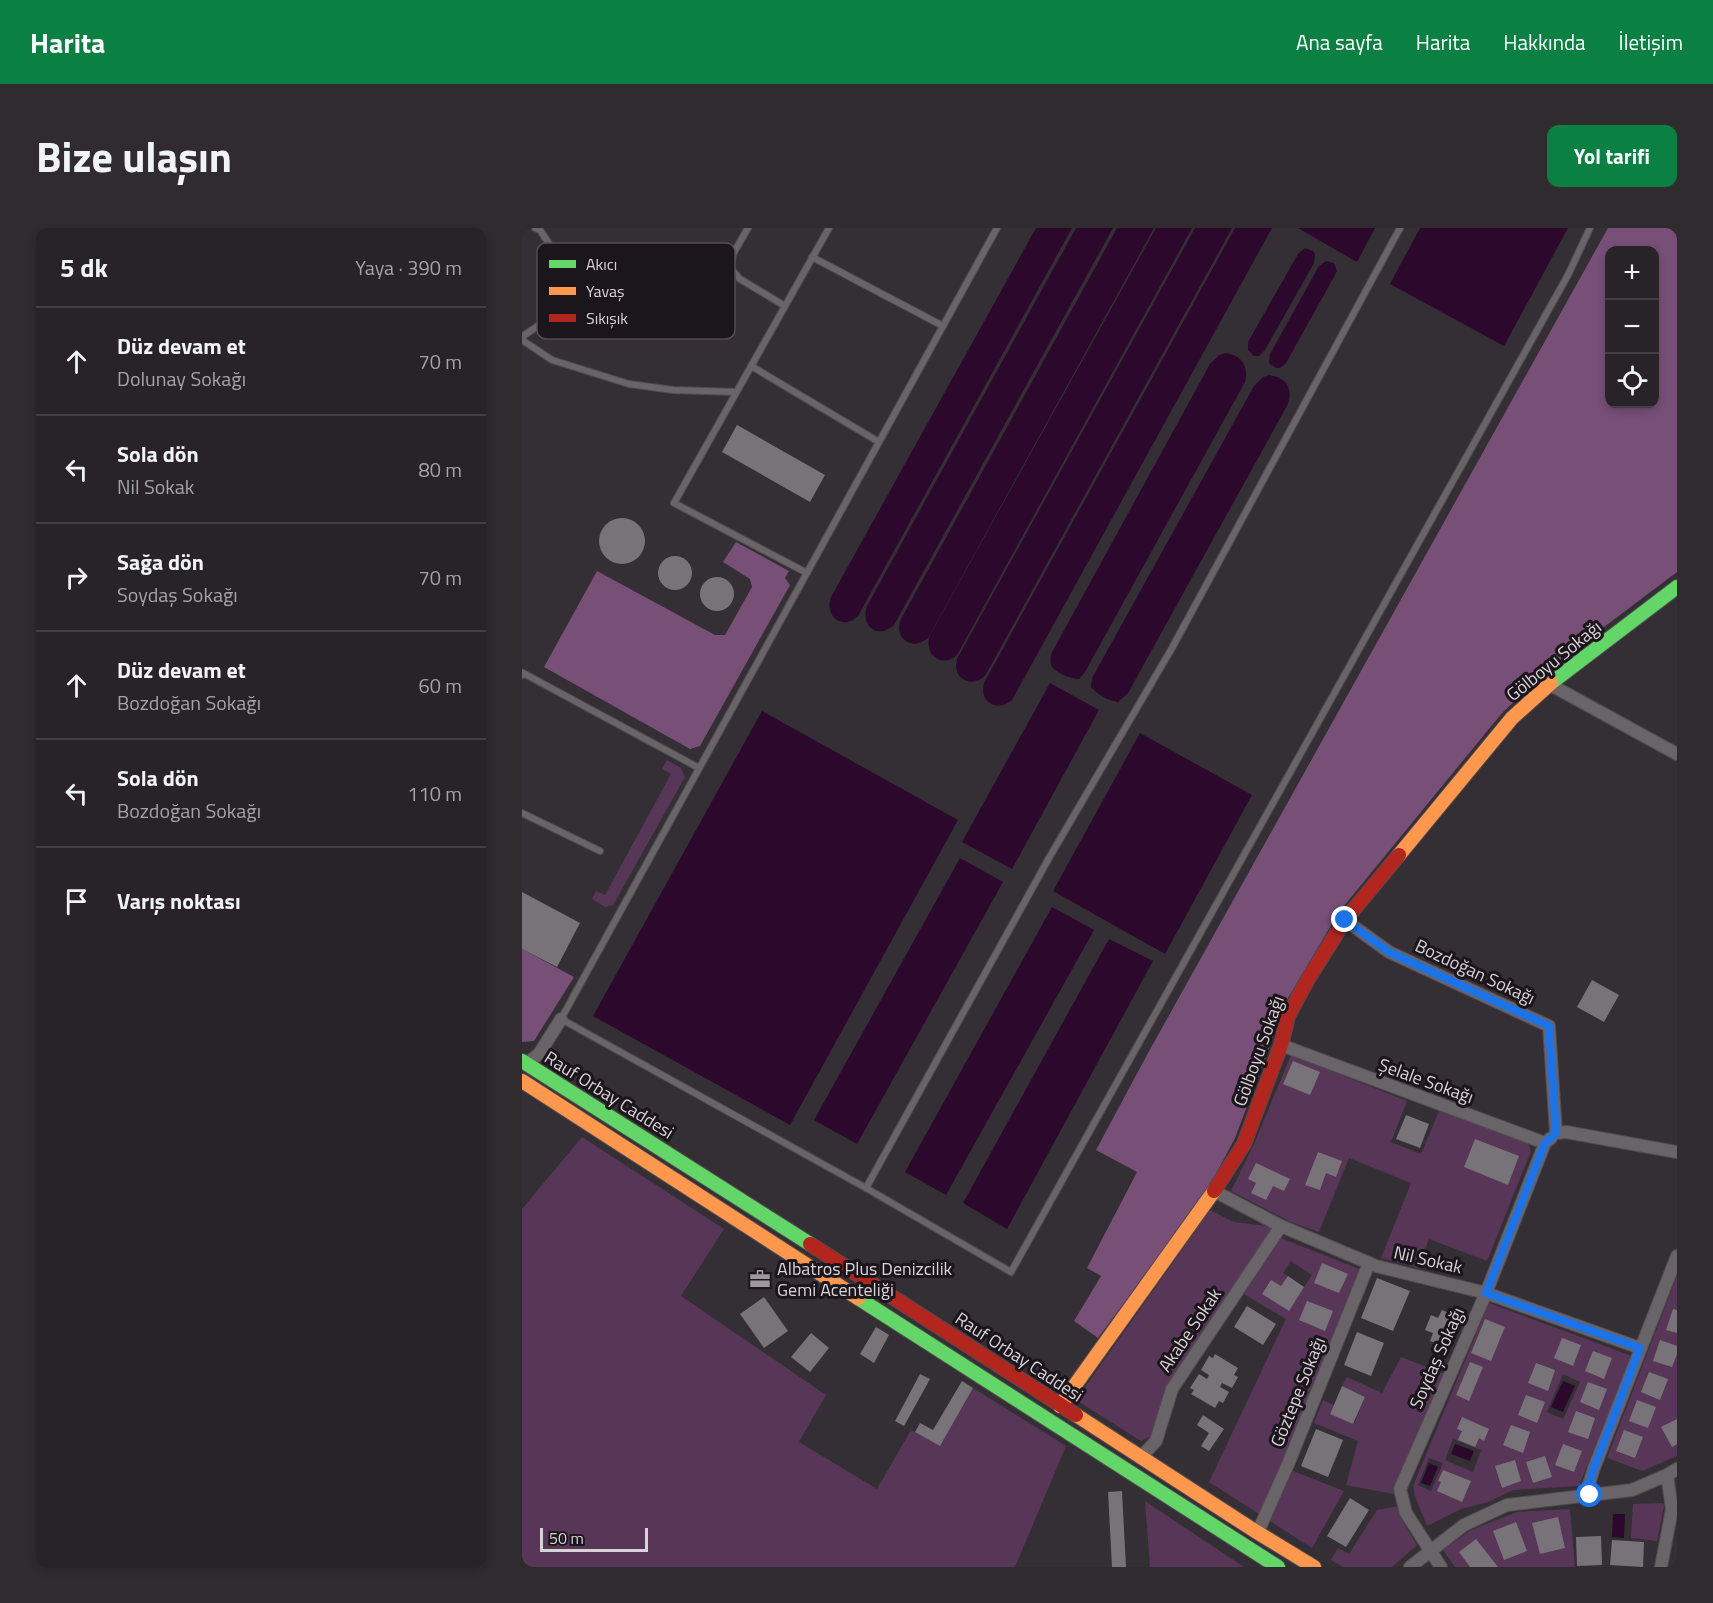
<!DOCTYPE html>
<html lang="tr">
<meta charset="utf-8">
<style>
:root{--surface:#272327;--page:#2f2b2f;--text:#f1f3f6;--muted:#a4a4a7;--line:#434044;--accent:#0b8043}
body{margin:0;font-family:"Titillium Web",sans-serif;background:var(--page);color:var(--text)}
.controls{position:absolute;right:18px;top:18px;display:grid;overflow:hidden;border-radius:12px;box-shadow:0 3px 9px #0003}
.controls button{width:54px;height:54px;display:grid;place-items:center;padding:0;border:0;border-bottom:2px solid var(--line);background:var(--surface);color:var(--text);font:30px sans-serif}
.scale{position:absolute;left:18px;bottom:15px;width:108px;box-sizing:border-box;padding-left:6px;border:3px solid #d9d2d8;border-top:0;font-size:16px;line-height:21px;white-space:nowrap;color:#d9d2d8;-webkit-text-stroke:4px #1b161b;paint-order:stroke}
.stop{position:absolute;width:18px;height:18px;margin:-14px;border:4px solid #1a73e8;border-radius:50%;background:#fff}
.stop.end{background:#1a73e8;border-color:#fff;box-shadow:0 2px 6px #0008}
.list{margin:0;padding:0;list-style:none}
h2{display:flex;justify-content:space-between;align-items:center;height:78px;margin:0;padding:0 24px;font-size:26px}
h2 small{font-size:20px;font-weight:400;color:var(--muted)}
.list li{display:grid;grid-template-columns:39px 1fr auto;gap:18px;align-items:center;box-sizing:border-box;height:108px;padding:0 24px;border-top:2px solid var(--line)}
.list b{display:block;font-size:22px;white-space:nowrap}
.list p{margin:0;font-size:20px;white-space:nowrap;color:var(--muted)}
.list em{font-size:20px;font-style:normal;color:var(--muted)}
.icon{flex:none;width:33px;height:33px;fill:none;stroke:currentColor;stroke-width:2;stroke-linecap:round;stroke-linejoin:round}
.map{position:relative;flex:none;width:1155px;height:1339px;overflow:hidden;border-radius:12px}
header{display:flex;align-items:center;gap:36px;box-sizing:border-box;height:84px;padding:0 30px;background:var(--accent);color:#fff}
header strong{font-size:28px}
nav{display:flex;gap:33px;margin-inline-start:auto;font-size:21px}
.intro{display:flex;align-items:center;justify-content:space-between;box-sizing:border-box;height:144px;padding:0 36px}
h1{margin:0;font-size:42px}
.button{padding:15px 27px;border-radius:12px;background:var(--accent);color:#fff;font-size:21px;font-weight:700}
main{display:flex;gap:36px;padding:0 36px}
aside{flex:1;background:var(--surface);border-radius:12px;box-shadow:0 3px 9px #0003}
.map>svg:first-child{display:block}
</style>
<header>
<strong>Harita</strong>
<nav><a>Ana sayfa</a><a>Harita</a><a>Hakkında</a><a>İletişim</a></nav>
</header>
<div class="intro"><h1>Bize ulaşın</h1><a class="button">Yol tarifi</a></div>
<main>
<aside>
<h2>5 dk<small>Yaya · 390 m</small></h2>
<ul class="list">
<li><svg class="icon" aria-label="ahead" viewBox="0 0 24 24"><path d="M12 20V5M6 11l6-6 6 6"/></svg><div><b>Düz devam et</b><p>Dolunay Sokağı</p></div><em>70 m</em></li>
<li><svg class="icon" aria-label="left" viewBox="0 0 24 24"><path d="M17 20v-9H6M10 6l-5 5 5 5"/></svg><div><b>Sola dön</b><p>Nil Sokak</p></div><em>80 m</em></li>
<li><svg class="icon" aria-label="right" viewBox="0 0 24 24"><path d="M7 20v-9h11M14 6l5 5-5 5"/></svg><div><b>Sağa dön</b><p>Soydaş Sokağı</p></div><em>70 m</em></li>
<li><svg class="icon" aria-label="ahead" viewBox="0 0 24 24"><path d="M12 20V5M6 11l6-6 6 6"/></svg><div><b>Düz devam et</b><p>Bozdoğan Sokağı</p></div><em>60 m</em></li>
<li><svg class="icon" aria-label="left" viewBox="0 0 24 24"><path d="M17 20v-9H6M10 6l-5 5 5 5"/></svg><div><b>Sola dön</b><p>Bozdoğan Sokağı</p></div><em>110 m</em></li>
<li><svg class="icon" aria-label="arrive" viewBox="0 0 24 24"><path d="M6 21V4h12l-3 4 3 4H6"/></svg><div><b>Varış noktası</b></div></li>
</ul>
</aside>
<div class="map">
<svg width="1155" height="1339" viewBox="0 0 1155 1339">
<rect width="100%" height="100%" fill="#342f34"/>
<g fill="#583658" fill-rule="evenodd">
<path d="M145 532 159 540 163 549 91 677 83 679 70 671 74 663 83 667 149 546 140 541Z"/>
<path d="M769 827 885 873 869 914 899 926 917 883 928 885 1005 913 1009 923 965 1033 907 1011 896 1040 859 1030 889 955 827 930 797 1004 769 994 709 963 732 916Z"/>
<path d="M60 909 202 1001 159 1068 304 1167 277 1214 355 1261 389 1202 418 1217 451 1160 544 1218 493 1339H0V981Z"/>
<path d="M688 982 712 994 746 998 752 1001 646 1159 630 1208 619 1213 554 1172Z"/>
<path d="M759 1010 837 1041 762 1231 737 1286 687 1254 764 1091 722 1066ZM769 1033 790 1047 782 1059 761 1045Z"/>
<path d="M1155 1048V1228L1120 1243 1085 1230Z"/>
<path d="M967 1075 1110 1128 1057 1258 991 1262 966 1274 939 1281 905 1298 893 1268 891 1258ZM1041 1146 1058 1154 1041 1191 1025 1184ZM931 1211 959 1222 951 1244 923 1232ZM907 1230 921 1235 909 1263 896 1257Z"/>
<path d="M879 1129 923 1146 887 1225 873 1259 872 1266 824 1257 836 1213 792 1195 801 1172 812 1177 808 1186 832 1196 843 1169 820 1158 825 1149 860 1165Z"/>
<path d="M771 1243 822 1263 790 1320 748 1293Z"/>
<path d="M623 1273 722 1339H628Z"/>
<path d="M1141 1275 1142 1278 1135 1313 1109 1310 1111 1276Z"/>
<path d="M877 1278 879 1290 895 1317 870 1339H821L809 1332 816 1320 827 1326 855 1282Z"/>
<path d="M1048 1281 1053 1339H933L921 1322 949 1302 995 1284Z"/>
</g>
<g fill="#774f77" fill-rule="evenodd">
<path d="M1086 0H1155V344L1029 439 980 485 817 684 756 787 749 815 713 910 685 963 576 1110 552 1093 579 1048 565 1040 615 944 574 922 626 825ZM1088 22H1132V176H1088Z"/>
<path d="M214 314 267 343 263 350 268 357 178 518 168 521 22 439 75 343 193 407H203L230 359 228 351 201 334Z"/>
<path d="M0 721 52 749 12 813 0 814Z"/>
</g>
<g fill="#2c082d">
<path d="M514 0H550L336 388C321 403 302 389 309 369Z"/>
<path d="M554 0H591L372 397C356 412 338 398 345 378Z"/>
<path d="M595 0H632L406 410C390 424 371 410 379 391Z"/>
<path d="M634 0H670L435 427C420 441 401 427 408 407Z"/>
<path d="M673 0H710L463 448C447 462 428 448 436 429Z"/>
<path d="M713 0H750L490 472C474 486 455 472 463 453Z"/>
<path d="M776 0H853L835 34Z"/>
<path d="M898 0H1046L982 118 868 56Z"/>
<path d="M783 20 791 23 793 26 792 35 743 122 737 128H732L726 122V114L776 26Z"/>
<path d="M804 33 812 35 815 43 813 47 764 135 758 140H754L747 135 748 126 797 38Z"/>
<path d="M704 125C720 127 727 139 723 154L563 444 557 451C549 451 533 445 529 437 528 433 529 430 529 426L688 136 697 127Z"/>
<path d="M747 147C764 149 771 160 766 176L606 465 596 474C586 473 575 466 569 459L570 450 732 158 741 149Z"/>
<path d="M528 455 577 482 490 641 440 614Z"/>
<path d="M240 483 436 592 268 897 71 788Z"/>
<path d="M618 505 730 567 643 726 531 663Z"/>
<path d="M438 630 481 654 335 916 292 892Z"/>
<path d="M530 679 572 702 424 967 383 944Z"/>
<path d="M587 711 631 733 485 1001 441 975Z"/>
<path d="M1041 1153 1053 1158 1041 1184 1029 1179Z"/>
<path d="M933 1216 952 1223 948 1233 929 1226Z"/>
<path d="M907 1235 916 1239 908 1258 899 1255Z"/>
<path d="M1091 1286H1103L1102 1310 1090 1309Z"/>
</g>
<g fill="#787378">
<path d="M215 197 303 247 288 274 200 224Z"/>
<circle cx="100" cy="313" r="23"/>
<circle cx="153" cy="345" r="17"/>
<circle cx="195" cy="366" r="17"/>
<path d="M0 664 58 695 35 739 0 721Z"/>
<path d="M1070 752 1097 767 1082 794 1055 779Z"/>
<path d="M771 833 798 844 788 867 761 856Z"/>
<path d="M884 887 907 896 898 920 874 911Z"/>
<path d="M953 911 997 928 986 957 942 939Z"/>
<path d="M796 924 820 933 814 949 804 945 798 962 783 957Z"/>
<path d="M734 935 768 951 762 963 751 958 744 972 729 965 734 955 726 951Z"/>
<path d="M800 1035 826 1046 817 1065 792 1055Z"/>
<path d="M766 1048 782 1059 767 1083 740 1066 749 1052 759 1058Z"/>
<path d="M855 1050 888 1063 871 1103 839 1090Z"/>
<path d="M242 1069 266 1103 242 1120 218 1086Z"/>
<path d="M785 1073 811 1083 803 1103 777 1092Z"/>
<path d="M725 1078 754 1096 741 1117 712 1099Z"/>
<path d="M1151 1081 1155 1082V1105L1144 1102Z"/>
<path d="M920 1082 932 1087 919 1117 908 1113 911 1105 903 1102 909 1087 916 1090Z"/>
<path d="M963 1091 983 1099 969 1133 949 1125Z"/>
<path d="M354 1099 367 1107 352 1135 338 1126Z"/>
<path d="M835 1104 862 1115 849 1148 822 1137Z"/>
<path d="M289 1105 307 1120 288 1144 269 1129Z"/>
<path d="M1040 1110 1059 1117 1051 1138 1032 1130Z"/>
<path d="M1138 1112 1155 1118V1126L1150 1139 1131 1133Z"/>
<path d="M1071 1123 1090 1130 1082 1151 1063 1143Z"/>
<path d="M693 1126 716 1140 712 1147 716 1149 710 1160 700 1155 698 1159 707 1164 701 1175 697 1173 693 1180 669 1166 672 1162 668 1160 677 1146 685 1151 687 1147 679 1142 687 1128 691 1130Z"/>
<path d="M948 1134 961 1139 947 1173 934 1167Z"/>
<path d="M1014 1135 1033 1142 1026 1163 1006 1155Z"/>
<path d="M1127 1144 1146 1151 1138 1172 1119 1164Z"/>
<path d="M398 1146 408 1151 382 1198 373 1193Z"/>
<path d="M440 1153 451 1160 418 1218 393 1204 398 1195 411 1202Z"/>
<path d="M1066 1154 1085 1161 1077 1182 1058 1174Z"/>
<path d="M820 1158 843 1169 831 1196 808 1186Z"/>
<path d="M1004 1167 1023 1174 1015 1195 996 1187Z"/>
<path d="M1115 1172 1134 1179 1126 1200 1107 1193Z"/>
<path d="M1054 1183 1073 1190 1066 1211 1046 1204Z"/>
<path d="M681 1187 702 1201 687 1223 679 1218 687 1205 675 1197Z"/>
<path d="M940 1189 967 1201 962 1213 957 1210 953 1219 936 1212 940 1203 935 1201Z"/>
<path d="M1155 1191V1216L1150 1219 1139 1199Z"/>
<path d="M989 1197 1008 1204 1001 1225 981 1217Z"/>
<path d="M794 1201 821 1212 806 1249 779 1238Z"/>
<path d="M1102 1202 1121 1209 1113 1230 1094 1223Z"/>
<path d="M1041 1216 1060 1223 1052 1244 1033 1237Z"/>
<path d="M1023 1228 1030 1249 1011 1255 1004 1234Z"/>
<path d="M993 1232 999 1253 980 1260 973 1238Z"/>
<path d="M921 1242 949 1253 940 1274 915 1263 919 1254 916 1253Z"/>
<path d="M600 1263 604 1339H590L586 1264Z"/>
<path d="M828 1270 847 1282 824 1319 805 1308Z"/>
<path d="M1036 1289 1043 1320 1018 1326 1010 1295Z"/>
<path d="M994 1294 1005 1323 982 1332 971 1303Z"/>
<path d="M1079 1308 1080 1337 1055 1338 1054 1309Z"/>
<path d="M954 1311 976 1339H948L937 1324Z"/>
<path d="M1090 1312 1122 1314 1121 1339 1088 1337Z"/>
</g>
<g fill="none" stroke-linecap="round" stroke-linejoin="round">
<g stroke="#514c51" stroke-width="8">
<g id="lane">
<path d="M226 0 211 26 209 41 218 51 263 78"/>
<path d="M475 0 39 791 344 960 489 1044 1046 47 1068 0"/>
<path d="M290 29 421 98"/>
<path d="M0 109 30 88 49 49 18 2 13 0"/>
<path d="M0 112 30 132 107 156 151 162 214 164"/>
<path d="M229 138 357 214"/>
<path d="M285 345 152 275 307 0"/>
<path d="M0 447 1 445 177 540"/>
<path d="M0 585 78 623"/>
<path d="M344 960 527 630 650 420 878 0"/>
</g>
</g>
<g stroke="#514c51" stroke-width="14">
<g id="street">
<path d="M1027 456 1155 526"/>
<path d="M823 692 867 724 1027 798 1034 905"/>
<path d="M759 817 1023 915 1029 910"/>
<path d="M4 836 17 826 39 791"/>
<path d="M1034 905 1044 904 1155 924"/>
<path d="M692 963 759 998 854 1038 964 1065 1118 1120"/>
<path d="M619 1229 634 1213 650 1161 759 998"/>
<path d="M1068 1267 1067 1256 1072 1240 1155 1028"/>
<path d="M733 1303 739 1297 767 1234 847 1035"/>
<path d="M888 1339 942 1297 985 1277 1110 1262 1145 1247 1155 1241"/>
<path d="M919 1339 884 1285 878 1261 964 1065 1023 915"/>
<path d="M1139 1339 1150 1281 1145 1247"/>
</g>
</g>
<g stroke="#514c51" stroke-width="16">
<g id="fast">
<path d="M1029 455 1155 359"/>
<path d="M0 833 288 1016"/>
<path d="M336 1070 756 1339"/>
</g>
</g>
<g stroke="#514c51" stroke-width="16">
<g id="slow">
<path d="M877 627 990 490 1029 455"/>
<path d="M0 853 336 1070"/>
<path d="M538 1178 692 963"/>
<path d="M554 1187 733 1303 792 1339"/>
</g>
</g>
<g stroke="#514c51" stroke-width="16">
<g id="jam">
<path d="M692 963 722 916 759 817 766 788 786 751 823 692 877 627"/>
<path d="M288 1016 554 1187"/>
</g>
</g>
<use href="#lane" stroke="#696468" stroke-width="6"/>
<use href="#street" stroke="#696468" stroke-width="12"/>
<use href="#fast" stroke="#63d668" stroke-width="14"/>
<use href="#slow" stroke="#ff974d" stroke-width="14"/>
<use href="#jam" stroke="#b3261e" stroke-width="14"/>
</g>
<g fill="none" stroke-linecap="round" stroke-linejoin="round">
<path stroke="#1a73e8" stroke-width="8" d="M823 692 867 724 1027 798 1034 905 1023 915 964 1065 1118 1120 1072 1240 1067 1256 1068 1267"/>
</g>
<defs>
<g id="office-bare" transform="scale(1.62)"><path d="M-6-3h4V-5.5h4V-3h4V5H-6ZM-1-4.5V-3h2v-1.5ZM-6 0V1H6V0Z" fill="#9f999f" stroke="#1b161b" stroke-width="2.5" paint-order="stroke"/></g>
</defs>
<g fill-rule="evenodd">
<use href="#office-bare" x="238" y="1051"/>
</g>
<g text-anchor="middle" stroke-width="6" stroke-linejoin="round" paint-order="stroke">
<g font-size="18" fill="#d9d2d8" stroke="#1b161b">
<text transform="translate(1032 433) rotate(-39)" y="6">Gölboyu Sokağı</text>
<text transform="translate(953 744) rotate(25)" y="6">Bozdoğan Sokağı</text>
<text transform="translate(737 823) rotate(-70)" y="6">Gölboyu Sokağı</text>
<text transform="translate(904 853) rotate(20)" y="6">Şelale Sokağı</text>
<text transform="translate(87 867) rotate(32)" y="6">Rauf Orbay Caddesi</text>
<text transform="translate(906 1032) rotate(13)" y="6">Nil Sokak</text>
<text transform="translate(668 1102) rotate(-56)" y="6">Akabe Sokak</text>
<text transform="translate(497 1129) rotate(33)" y="6">Rauf Orbay Caddesi</text>
<text transform="translate(915 1130) rotate(-66)" y="6">Soydaş Sokağı</text>
<text transform="translate(776 1164) rotate(-68)" y="6">Göztepe Sokağı</text>
</g>
<g font-size="18" fill="#d9d2d8" stroke="#1b161b" text-anchor="start">
<text x="255" y="1047">Albatros Plus Denizcilik<tspan x="255" dy="21">Gemi Acenteliği</tspan></text>
</g>
</g>
<rect x="15" y="15" width="198" height="96" rx="9" fill="#1b161b" stroke="#544e54" stroke-width="1.5"/>
<rect x="27" y="32" width="27" height="8" fill="#63d668"/>
<rect x="27" y="59" width="27" height="8" fill="#ff974d"/>
<rect x="27" y="86" width="27" height="8" fill="#b3261e"/>
<g font-size="16" fill="#d9d2d8">
<text x="64" y="42">Akıcı</text>
<text x="64" y="69">Yavaş</text>
<text x="64" y="96">Sıkışık</text>
</g>
</svg>
<div class="controls">
<button>+</button>
<button>−</button>
<button><svg class="icon" aria-label="locate" viewBox="0 0 24 24"><circle cx="12" cy="12" r="6"/><path d="M12 2v4M12 18v4M2 12h4M18 12h4"/></svg></button>
</div>
<div class="scale">50 m</div>
<div class="stop" style="left:1068px;top:1267px"></div>
<div class="stop end" style="left:823px;top:692px"></div>
</div>
</main>
